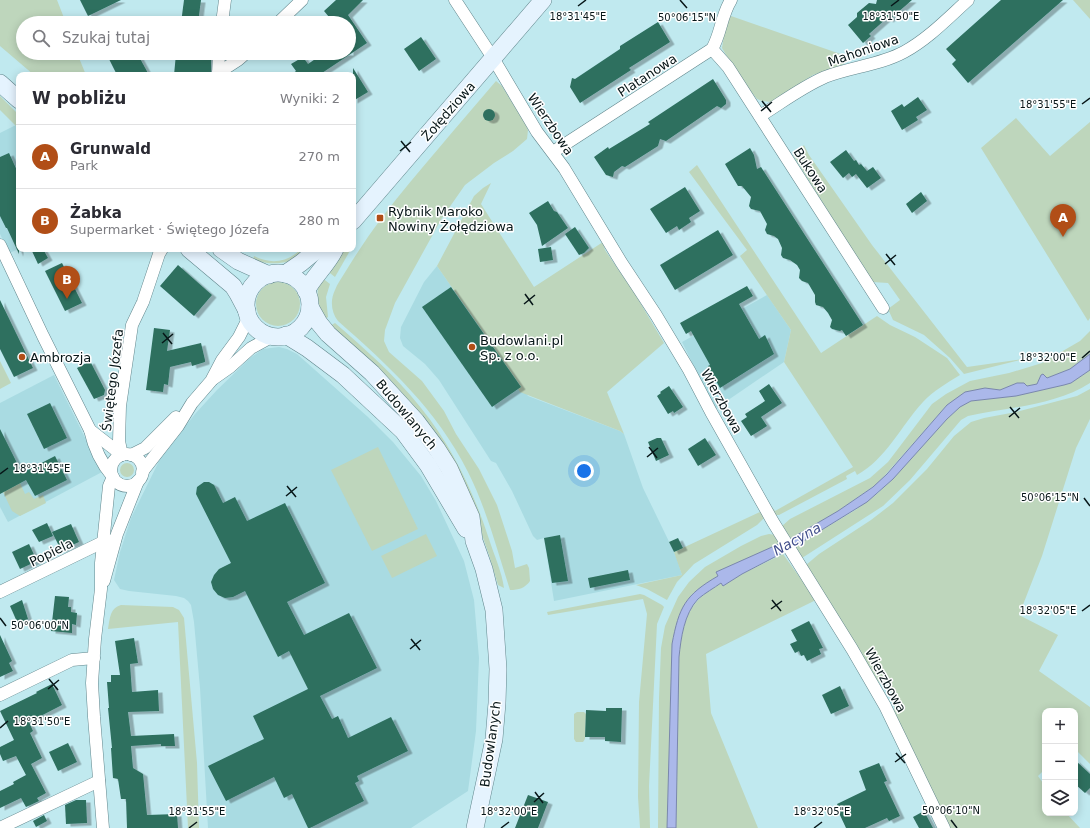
<!DOCTYPE html>
<html lang="pl">
<meta charset="utf-8">
<style>
:root{--surface:#fff;--page:#f7f7f7;--text:#2b2b33;--muted:#7c7c81;--line:#e1e1e2;--accent:#b14e17}
body{margin:0;font-family:"DejaVu Sans",sans-serif;background:var(--page);color:var(--text)}
.controls{position:absolute;right:12px;bottom:12px;display:grid;overflow:hidden;border-radius:8px;box-shadow:0 2px 10px #0003}
.controls button{width:36px;height:36px;display:grid;place-items:center;padding:0;border:0;border-bottom:1px solid var(--line);background:var(--surface);color:var(--text);font:20px sans-serif}
.you{position:absolute;left:584px;top:471px;width:14px;height:14px;margin:-10px;border:3px solid #fff;border-radius:50%;background:#1a73e8;box-shadow:0 0 0 6px #1a73e833}
.badge{display:grid;place-items:center;width:26px;height:26px;border-radius:50%;background:var(--accent);color:#fff;font-size:13px;font-weight:700}
.pin{position:absolute;translate:-50% -33px;filter:drop-shadow(0 1px 2px #0008)}
.pin::after{content:'';position:absolute;top:21px;width:14px;height:12px;background:inherit;clip-path:polygon(0 0,100% 0,50% 100%)}
.list{margin:0;padding:0;list-style:none}
h2{display:flex;justify-content:space-between;align-items:center;height:52px;margin:0;padding:0 16px;font-size:17px}
h2 small{font-size:13px;font-weight:400;color:var(--muted)}
.list li{display:grid;grid-template-columns:26px 1fr auto;gap:12px;align-items:center;box-sizing:border-box;height:64px;padding:0 16px;border-top:1px solid var(--line)}
.list b{display:block;font-size:15px;white-space:nowrap}
.list p{margin:0;font-size:13px;white-space:nowrap;color:var(--muted)}
.list em{font-size:13px;font-style:normal;color:var(--muted)}
.icon{flex:none;width:22px;height:22px;fill:none;stroke:currentColor;stroke-width:2;stroke-linecap:round;stroke-linejoin:round}
.map{position:relative;flex:none;width:1090px;height:828px;overflow:hidden}
.search{position:absolute;background:var(--surface);box-shadow:0 2px 10px #0003;left:16px;top:16px;width:340px;height:44px;display:flex;align-items:center;gap:10px;box-sizing:border-box;padding:0 14px;border-radius:22px;color:var(--muted);font-size:15px}
.panel{position:absolute;background:var(--surface);box-shadow:0 2px 10px #0003;left:16px;top:72px;width:340px;height:180px;border-radius:8px}
.map>svg:first-child{display:block}
</style>
<div class="map">
<svg width="1090" height="828" viewBox="0 0 1090 828">
<defs>
<filter id="shadow"><feDropShadow dx="4.5" dy="2.5" stdDeviation="0" flood-color="#0004"/></filter>
</defs>
<rect width="100%" height="100%" fill="#c0e9ef"/>
<g fill="#a9dbe2">
<path d="M16 125 19 129V249L9 253 0 234V133Z"/>
<path d="M437 266 528 396 620 431 624 434 643 488 676 556 682 575 554 601 544 538 537 540 533 536 512 491 496 463 491 461 439 380 425 364 403 346 400 338 401 327 424 282Z"/>
<path d="M767 295 791 330 784 362 715 409 682 342Z"/>
<path d="M279 347 287 349 297 354 368 417 393 442 421 476 436 501 464 561 474 600 479 658 476 731 468 791 411 828H208L200 688 194 622 191 605 188 601 184 598 176 596 129 591 120 589 114 580 120 552 131 518 161 457 195 414 217 390 250 358 263 349Z"/>
<path d="M54 375 102 472 8 522 0 507V403Z"/>
</g>
<g fill="#bed6bc">
<path d="M0 0H57L66 23H23V53H77L86 75H34L0 46Z"/>
<path d="M1073 0H1090V19Z"/>
<path d="M731 16 852 58 842 65 813 75 771 102 762 101 757 99 738 75 722 48 725 29Z"/>
<path d="M496 81 502 86 526 125 528 130 527 139 513 151 494 163 465 185 442 218 395 303 385 330 384 341 389 352 422 381 444 411 456 434 479 469 497 505 512 551 515 568 527 564 529 568 530 581C525 588 519 590 510 590 497 550 487 510 468 472 437 410 389 366 338 321 331 312 330 300 335 290 337 284 341 279 344 274 356 254 369 235 383 216 419 170 458 126 496 81Z"/>
<path d="M0 96 19 115V129L0 110Z"/>
<path d="M1016 118 1050 156 1090 122V318L1088 321 981 148Z"/>
<path d="M804 145 809 155 872 245 967 367 1024 359 964 374 950 358 924 335 893 320 888 309 900 300 888 283 872 282 793 155Z"/>
<path d="M697 165 821 353 877 316 890 325 915 337 947 358 960 375C947 383 933 391 923 402 901 426 886 459 857 475L855 471 846 476 847 479 779 515H775L771 507H772L775 511 853 467 784 362 791 330 740 256 747 250 689 172Z"/>
<path d="M491 183 481 204 534 287 603 242 605 250 635 294 664 343 607 392 624 434 620 431 520 392 518 389 521 387 437 266 474 196 483 188Z"/>
<path d="M346 249H351L335 277 326 270 336 258Z"/>
<path d="M299 251 302 256C287 264 270 266 253 259L254 256C270 264 285 263 299 251Z"/>
<path d="M321 277 330 284 326 297 328 317 325 319C317 303 315 294 321 277Z"/>
<circle cx="278" cy="304" r="22"/>
<path d="M335 323C365 349 396 376 421 408 452 446 474 493 489 539 494 555 502 572 504 588L498 585 489 555 473 509 330 326Z"/>
<path d="M1090 331V354L1070 369 1047 378 1041 375 1037 384 1027 386 1017 383 1000 390 985 388 947 405 878 483 838 511 790 539 782 526 790 519 870 478 888 462 932 404 946 394 970 381 1009 373 1042 363 1080 341Z"/>
<path d="M0 361 11 383 0 389Z"/>
<path d="M1090 370V383C1054 406 1008 407 968 416L961 420 910 480 883 506 802 558 794 547 857 509 878 493 893 479 947 419 960 407 971 401 1016 396 1064 385 1071 383Z"/>
<path d="M1090 389V419L1076 448 1042 556 1019 615 1058 635 1039 671 1090 707V764L1075 749V711H1045V769L1038 776 1045 786V813H1066L1080 828H949L941 808 894 714C895 700 895 697 887 684H881L875 678 806 565 819 554 871 520 893 503 927 469 954 436 971 422 984 418 1016 412 1077 396Z"/>
<path d="M378 447 418 529 372 551 331 470Z"/>
<circle cx="127" cy="470" r="7"/>
<path d="M20 483 25 494 29 492 34 499 43 495 46 503 20 516 12 511 3 492Z"/>
<path d="M762 511 764 518 757 525 694 564 677 582 667 600 647 589 636 585 682 575 674 552Z"/>
<path d="M426 534 437 556 392 578 381 556Z"/>
<path d="M769 534 776 535 781 544 716 572 718 576 705 584 691 595 672 644 667 828H658L659 698 661 648 665 626 678 597 689 582 705 567 741 546 761 536Z"/>
<path d="M783 554 816 600 706 654 711 713 758 828H676L679 657C681 638 684 614 699 599 705 593 714 588 722 583L723 586 742 574Z"/>
<path d="M640 594 644 595 662 605 664 607 657 624 649 786 650 828H640L638 797 639 702 647 614 643 599 548 615 547 612Z"/>
<path d="M121 605 173 607 179 610 184 618 197 763 199 828H188L178 622 108 629C110 618 110 608 121 605Z"/>
<path d="M577 712H584L586 714 585 739 583 742H576L574 739V714Z"/>
</g>
<path fill="#abb8ea" stroke="#7a87ab" d="M1090 354V370L1071 383 1064 385 1016 396 971 401 960 407 947 419 893 479 867 502 794 547 742 574 723 586 721 583C714 588 705 593 698 599 684 614 681 638 679 657L676 828H667L672 644C679 607 685 595 718 576L716 572 790 539 838 511 873 487 887 474 947 405 965 392 985 388 1000 390 1017 383H1024L1027 386 1037 384 1041 375 1043 374 1047 378 1070 369Z"/>
<g fill="#2d6f5f" filter="url(#shadow)">
<path d="M80 0H121L88 16Z"/>
<path d="M184 0H201L198 23H181Z"/>
<path d="M336 0H363L348 15 367 43 319 75H291L296 71 291 64 303 57 308 64 324 53H349V23H334L324 11Z"/>
<path d="M877 0H912L889 20 887 18 869 34 871 36 863 43 848 25 857 17V13L869 3 876 4Z"/>
<path d="M1001 0H1063L968 83 952 64 956 60 946 49Z"/>
<path d="M658 22 670 42 629 68 631 70 580 103 570 87 572 78 575 79 620 49V46Z"/>
<path d="M421 37 436 59 419 71 404 49Z"/>
<path d="M106 53H137L149 75H117Z"/>
<path d="M176 54 211 57V75H174Z"/>
<path d="M353 68 368 92 353 101Z"/>
<path d="M713 79 726 100V104L721 108 717 106 666 141 660 139 658 146 625 167 622 166 614 172 613 177 606 175 594 157 608 147 609 149 650 124 648 122Z"/>
<path d="M918 97 927 110 916 117 918 120 902 130 891 111 902 104 904 107Z"/>
<circle cx="489" cy="115" r="6"/>
<path d="M750 148 754 155 757 169 761 167 863 325 846 336 842 330 840 331 832 329 830 327 832 320 828 313 823 307 816 305 815 302V295L808 283 802 281 799 278 800 270 797 265 790 260 783 258 781 255 782 248 778 239 774 236 767 234 765 230 767 224 760 211 751 209 749 206 751 197 742 186H738L725 164Z"/>
<path d="M846 150 854 161 856 160 859 165 861 164 867 171 873 167 881 178 867 188 856 174 852 177 849 173 843 178 830 162Z"/>
<path d="M9 153 19 175V254L7 228H6L0 216V157Z"/>
<path d="M685 187 700 211 689 218 691 222 679 230 677 226 666 233 650 209Z"/>
<path d="M921 192 927 201 912 213 906 204Z"/>
<path d="M548 201 554 211 557 212 568 228 542 246 537 225 529 213Z"/>
<path d="M575 227 589 248 584 253 579 255 565 234Z"/>
<path d="M718 230 733 255 675 290 660 265Z"/>
<path d="M551 247 553 260 540 262 538 249Z"/>
<path d="M31 249H43L48 258 38 264Z"/>
<path d="M62 263 82 303 65 311 45 271Z"/>
<path d="M178 265 212 295 194 316 160 286Z"/>
<path d="M747 286 753 296 739 304 759 339 765 335 774 354 720 388 708 366 710 365 691 331 686 334 680 323Z"/>
<path d="M451 287 521 387 492 407 422 307Z"/>
<path d="M0 300 33 368 14 377 0 349Z"/>
<path d="M154 328 170 330 167 351 201 343 205 360V362L192 366 191 362 170 367 168 385 164 384 163 392 146 390Z"/>
<path d="M90 361 105 390 104 395 94 399 77 368Z"/>
<path d="M769 384 782 403 761 417 767 426 751 436 741 421 747 417 745 414 765 401 759 391Z"/>
<path d="M669 386 683 407 674 413 673 411 668 414 657 396 661 393 660 392Z"/>
<path d="M50 403 67 438 44 449 27 414Z"/>
<path d="M0 429 22 473 55 456 67 480 35 496 26 480 0 494Z"/>
<path d="M657 438H661L669 455 656 461 648 442Z"/>
<path d="M705 438 716 455 698 466 688 449Z"/>
<path d="M204 482H209L214 485 223 503 235 497 247 521 285 503 325 583 287 602 304 635 349 613 377 668 320 696 332 719 338 716 348 738 391 717 408 751 357 776 359 781 355 783 364 801 310 828H308L292 794 284 798 274 777 226 801 208 766 264 739 253 716 308 689 289 651 278 657 245 591 233 597 225 598 218 595 213 589 211 582 214 575 219 569 231 563 196 494 197 487Z"/>
<path d="M47 523 53 536 39 542 32 530Z"/>
<path d="M71 524 79 542 61 550 52 532Z"/>
<path d="M560 535 568 581 552 583 544 538Z"/>
<path d="M678 538 683 548 674 552 669 542Z"/>
<path d="M29 544 37 561 20 569 12 552Z"/>
<path d="M628 570 630 580 590 588 588 578Z"/>
<path d="M55 596 69 597 68 607H71V612L77 613 76 625 72 624V633L51 631Z"/>
<path d="M22 600 28 619 18 624 10 606Z"/>
<path d="M809 621 823 648 819 649 821 654 807 661 804 655 801 656 799 651 795 653 790 644 797 641 791 630Z"/>
<path d="M0 635 12 661 9 663 13 671 0 677Z"/>
<path d="M134 638 138 663 130 664 132 692 158 690 159 711 128 712 131 736 174 734 175 746H161V744L131 746 133 768 143 774 147 815 177 814 178 828H127L126 799H121L118 779 113 778 111 748H112L108 708H109L107 682H111V675H120L115 641Z"/>
<path d="M52 684 62 705 29 722 33 731 30 733 42 758 31 764 46 793 37 798 39 801 26 807 21 798 0 808V791L14 784 13 782 26 775 16 756 3 761 0 754V747L14 740 0 711 37 693 36 692Z"/>
<path d="M840 686 849 706 831 714 822 695Z"/>
<path d="M606 708H622L621 742 605 741V737H585L586 710 606 711Z"/>
<path d="M68 743 77 762 58 771 49 752Z"/>
<path d="M1075 760 1090 774V788L1085 793 1075 784Z"/>
<path d="M879 763 887 781 884 782 900 816 889 821 887 818 865 828H846L839 813 840 811 837 804 866 790 859 771Z"/>
<path d="M528 795 548 802 538 828H515Z"/>
<path d="M76 800H86L87 823 66 824 65 805Z"/>
<path d="M924 811 933 828H919L913 817Z"/>
<path d="M44 815 47 821 36 827 33 821Z"/>
</g>
<g fill="none" stroke-linecap="round" stroke-linejoin="round">
<g stroke="#61868c" stroke-width="13">
<g id="street">
<path d="M455 0 493 58 537 132 564 168 621 262 656 315 689 370 711 412 773 522 852 649 885 706 944 828"/>
<path d="M222 23 225 0"/>
<path d="M278 23 302 0"/>
<path d="M712 49 728 67 883 308"/>
<path d="M218 73 238 60 246 53"/>
<path d="M218 75 219 53"/>
<path d="M760 116C781 103 802 87 825 77 851 67 880 65 904 52 928 39 948 18 968 0"/>
<path d="M553 152 712 49C721 34 721 16 731 0"/>
<path d="M0 245 43 336 90 430C94 448 101 463 113 477L109 486 101 563V589L95 639 92 683 94 717 103 828"/>
<path d="M213 379 230 367 251 348 273 336"/>
<path d="M90 430 122 455"/>
<circle cx="127" cy="470" r="16"/>
<path d="M122 455 119 441 120 406 132 325 143 302 159 254 162 249"/>
<path d="M131 455 145 448 176 417"/>
<path d="M142 472 178 426 192 403 211 381 222 360 239 337 246 323 248 313"/>
<path d="M104 581 117 534 138 481"/>
<path d="M0 592 103 542 115 540"/>
<path d="M0 695 72 660 94 658"/>
<path d="M0 828 99 781"/>
</g>
</g>
<g stroke="#61868c" stroke-width="18">
<g id="secondary">
<path d="M0 83 19 100"/>
<path d="M353 221 543 0"/>
<path d="M189 249 233 286 238 294 247 311"/>
<path d="M221 249 238 261 269 275"/>
<circle cx="278" cy="305" r="32"/>
<path d="M285 274 301 263 318 249"/>
<path d="M306 291C314 276 328 264 335 249"/>
<path d="M310 307 319 323 328 334 372 373 416 421 437 449 449 468 471 517 474 541 484 569 494 610 498 669 497 703 494 739 475 828"/>
<path d="M286 335 307 348 343 375 403 431 428 465 466 529"/>
</g>
</g>
<use href="#street" stroke="#fff" stroke-width="12"/>
<use href="#secondary" stroke="#e5f3fe" stroke-width="17"/>
</g>
<path fill="none" stroke="#071618" stroke-width="1.5" d="M680 0 687 8M578 6 586 0M891 6 899 0M762 101 771 112M1082 104 1090 98M761 111 772 102M401 141 410 152M400 151 411 142M886 254 895 265M885 264 896 255M525 294 533 305M524 304 535 295M163 333 172 344M162 343 173 334M1082 358 1090 351M1010 407 1019 418M1009 417 1020 408M649 447 657 458M647 457 658 448M0 474 8 468M287 486 296 497M286 496 297 487M1084 498 1090 506M772 600 781 611M771 609 782 601M1082 611 1090 605M0 618 6 626M411 639 420 650M410 649 421 640M49 679 58 690M48 689 59 680M0 728 8 721M896 753 905 763M895 762 906 754M535 792 543 803M534 802 544 793M951 820 957 828M189 828 197 822M501 828 509 822M814 828 822 822"/>
<g fill="#b14e17" stroke="#fff" stroke-width="1.5">
<rect x="376" y="214" width="8" height="8" rx="2"/>
<circle cx="472" cy="347" r="4"/>
<circle cx="22" cy="357" r="4"/>
</g>
<g text-anchor="middle" stroke-width="3" stroke-linejoin="round" paint-order="stroke">
<g font-size="13" fill="#071618" stroke="#fff">
<text transform="translate(863 50) rotate(-19)" y="5">Mahoniowa</text>
<text transform="translate(647 75) rotate(-33)" y="5">Platanowa</text>
<text transform="translate(448 111) rotate(-49)" y="5">Żołędziowa</text>
<text transform="translate(551 124) rotate(56)" y="5">Wierzbowa</text>
<text transform="translate(811 170) rotate(57)" y="5">Bukowa</text>
<text transform="translate(112 380) rotate(-83)" y="5">Świętego Józefa</text>
<text transform="translate(722 401) rotate(61)" y="5">Wierzbowa</text>
<text transform="translate(407 414) rotate(50)" y="5">Budowlanych</text>
<text transform="translate(51 552) rotate(-26)" y="5">Popiela</text>
<text transform="translate(886 680) rotate(61)" y="5">Wierzbowa</text>
<text transform="translate(490 744) rotate(-82)" y="5">Budowlanych</text>
</g>
<g font-size="13" fill="#071618" stroke="#fff" text-anchor="start">
<text x="388" y="216">Rybnik Maroko<tspan x="388" dy="15">Nowiny Żołędziowa</tspan></text>
<text x="480" y="345">Budowlani.pl<tspan x="480" dy="15">Sp. z o.o.</tspan></text>
<text x="30" y="362">Ambrozja</text>
</g>
<g font-size="14" font-style="italic" fill="#424f8c" stroke="#fff">
<text transform="translate(797 539) rotate(-29)" y="5">Nacyna</text>
</g>
</g>
<g font-size="10" text-anchor="middle" fill="#071618" stroke="#fff" stroke-width="3" stroke-linejoin="round" paint-order="stroke">
<text x="891" y="20">18°31'50"E</text>
<text x="578" y="20">18°31'45"E</text>
<text x="687" y="21">50°06'15"N</text>
<text x="1048" y="108">18°31'55"E</text>
<text x="1048" y="361">18°32'00"E</text>
<text x="42" y="472">18°31'45"E</text>
<text x="1050" y="501">50°06'15"N</text>
<text x="1048" y="614">18°32'05"E</text>
<text x="40" y="629">50°06'00"N</text>
<text x="42" y="725">18°31'50"E</text>
<text x="951" y="814">50°06'10"N</text>
<text x="197" y="815">18°31'55"E</text>
<text x="509" y="815">18°32'00"E</text>
<text x="822" y="815">18°32'05"E</text>
</g>
</svg>
<div class="controls">
<button>+</button>
<button>−</button>
<button><svg class="icon" aria-label="layers" viewBox="0 0 24 24"><path d="M12 4l9 5-9 5-9-5zM3 14l9 5 9-5"/></svg></button>
</div>
<div class="you"></div>
<div class="pin badge" style="left:1063px;top:237px">A</div>
<div class="pin badge" style="left:67px;top:299px">B</div>
<div class="search"><svg class="icon" aria-label="search" viewBox="0 0 24 24"><circle cx="10" cy="10" r="6"/><path d="M15 15l6 6"/></svg>Szukaj tutaj</div>
<section class="panel">
<h2>W pobliżu<small>Wyniki: 2</small></h2>
<ul class="list">
<li><span class="badge">A</span><div><b>Grunwald</b><p>Park</p></div><em>270 m</em></li>
<li><span class="badge">B</span><div><b>Żabka</b><p>Supermarket · Świętego Józefa</p></div><em>280 m</em></li>
</ul>
</section>
</div>
